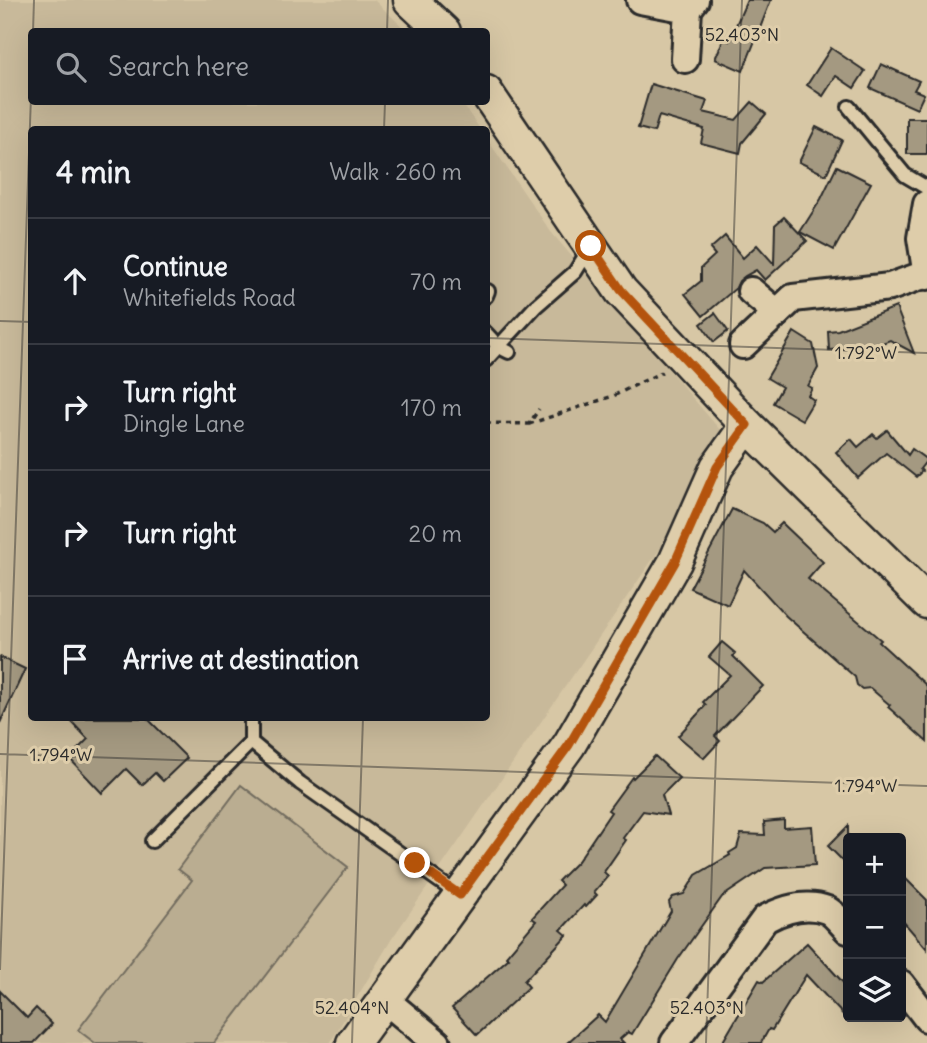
<!DOCTYPE html>
<meta charset="utf-8">
<style>
:root{--surface:#171b24;--page:#20242c;--text:#f1f3f6;--muted:#9ea1a6;--line:#363941}
body{margin:0;font-family:Delius,sans-serif;background:var(--page);color:var(--text)}
.controls{position:absolute;right:21px;bottom:21px;display:grid;overflow:hidden;border-radius:7px;box-shadow:0 7px 28px #0002}
.controls button{width:63px;height:63px;display:grid;place-items:center;padding:0;border:0;border-bottom:2px solid var(--line);background:var(--surface);color:var(--text);font:35px sans-serif}
.stop{position:absolute;width:21px;height:21px;margin:-16px;border:5px solid #b45309;border-radius:50%;background:#fff}
.stop.end{background:#b45309;border-color:#fff;box-shadow:0 2px 7px #0008}
.list{margin:0;padding:0;list-style:none}
h2{display:flex;justify-content:space-between;align-items:center;height:91px;margin:0;padding:0 28px;font-size:30px}
h2 small{font-size:23px;font-weight:400;color:var(--muted)}
.list li{display:grid;grid-template-columns:46px 1fr auto;gap:21px;align-items:center;box-sizing:border-box;height:126px;padding:0 28px;border-top:2px solid var(--line)}
.list b{display:block;font-size:26px;white-space:nowrap}
.list p{margin:0;font-size:23px;white-space:nowrap;color:var(--muted)}
.list em{font-size:23px;font-style:normal;color:var(--muted)}
.icon{flex:none;width:38px;height:38px;fill:none;stroke:currentColor;stroke-width:2;stroke-linecap:round;stroke-linejoin:round}
.map{position:relative;flex:none;width:927px;height:1043px;overflow:hidden}
.search{position:absolute;background:var(--surface);box-shadow:0 7px 28px #0002;left:28px;top:28px;width:462px;height:77px;display:flex;align-items:center;gap:18px;box-sizing:border-box;padding:0 24px;border-radius:7px;color:var(--muted);font-size:26px}
.panel{position:absolute;background:var(--surface);box-shadow:0 7px 28px #0002;left:28px;top:126px;width:462px;height:595px;border-radius:7px}
.map>svg:first-child{display:block}
</style>
<div class="map">
<svg width="927" height="1043" viewBox="0 0 927 1043">
<rect width="100%" height="100%" fill="#d7c7a5"/>
<filter id="ink" filterUnits="userSpaceOnUse"><feTurbulence type="fractalNoise" baseFrequency=".0143" numOctaves="2"/><feDisplacementMap in="SourceGraphic" scale="14" xChannelSelector="R" yChannelSelector="G"/><feConvolveMatrix kernelMatrix="1 2 1 2 8 2 1 2 1" color-interpolation-filters="sRGB"/></filter>
<g filter="url(#ink)">
<path fill="#c8b99a" d="M0 0H374L407 31 32 32V102H461L480 129 32 130V718H486L487 139 551 232 732 444 391 940 330 1043H0Z"/>
<path fill="#baad91" stroke="#726c5e" stroke-width="2" d="M241 785 348 867 214 1043H95L78 1030 192 880 178 869Z"/>
<g fill="#a49981" stroke="#2b2b2b" stroke-width="2">
<path d="M747 0H771L743 71 715 59 724 38 729 41Z"/>
<path d="M831 48 865 71 854 88 836 76 823 96 807 85Z"/>
<path d="M881 64 919 81 914 90 924 94 917 109 870 88Z"/>
<path d="M651 84 707 101 703 112 736 120 752 102 766 114 742 143 740 153 701 143 704 129 659 116 654 132 638 128Z"/>
<rect x="907" y="118" width="20" height="36"/>
<path d="M816 127 842 140 826 175 799 162Z"/>
<path d="M837 166 871 183 834 250 800 232 821 199Z"/>
<path d="M784 217 807 241 765 280 756 270 745 276 739 281 736 288 703 316 685 294 701 281V268L715 255 710 249 725 236 743 258 757 245 774 264 775 225Z"/>
<path d="M896 307 914 353 890 340 872 347 829 350 828 331 838 330Z"/>
<path d="M715 313 728 331 714 342 701 324Z"/>
<path d="M794 332 813 344 818 368 808 386 812 388 808 396 814 400 802 420 773 403 782 387 767 378Z"/>
<path d="M887 430 908 455 912 449 927 460 920 469 922 471 916 477 886 453 858 478 836 452 851 439 858 447 873 434 877 438Z"/>
<path d="M732 509 763 523 773 532 782 523 823 562 808 579 881 640 879 642 927 686V742L888 707 890 705 870 688 862 689 857 685 855 677 786 616 744 570 728 605 690 588Z"/>
<path d="M722 642 735 653 733 656 763 686 715 736 720 741 704 758 678 736 706 705 703 702 730 675 709 657Z"/>
<path d="M0 657 25 669 0 723Z"/>
<path d="M68 718H147L187 758 163 781 155 773 142 785 126 769 102 793 69 758 88 739Z"/>
<path d="M655 756 679 778 662 795 668 815 643 811 623 838 626 840 604 872 608 876 594 892 597 895 586 907 584 905 561 930 567 935 524 981 529 987 477 1035 452 1008 509 958 506 956 536 921 532 918 562 885 558 881 578 861 611 812 608 810 632 777 633 778Z"/>
<path d="M784 820V828L812 826 815 865 765 868 722 897 678 959 632 1034 628 1032 620 1039 624 1043H567L598 1015 605 1022 671 911 669 902 673 897 684 894 696 875 730 855 729 853 737 848 741 834 765 835 764 822Z"/>
<path d="M848 826V866L828 846Z"/>
<path d="M901 874 927 900V949L901 919Z"/>
<path d="M807 943 848 988V1020L806 975 772 1030 769 1029 761 1043H722L759 980 763 982Z"/>
<path d="M0 991 27 1018 36 1008 52 1024 34 1043H0Z"/>
</g>
<g fill="none" stroke-linecap="round" stroke-linejoin="round">
<g stroke="#2b2b2b" stroke-width="18">
<g id="service">
<path d="M849 107 905 175 927 188"/>
<path d="M486 296 488 291"/>
<path d="M486 333 499 347 509 352"/>
<path d="M486 360 536 306 575 272 590 248"/>
<path d="M251 718V742L300 783 459 895"/>
<path d="M152 841 251 742"/>
</g>
</g>
<g stroke="#2b2b2b" stroke-width="32">
<g id="minor">
<path d="M640 0 688 9 695 0"/>
<path d="M685 59 688 9"/>
<path d="M927 204 921 238 927 276"/>
<path d="M751 291 777 313"/>
<path d="M743 345 793 298 890 287 926 274"/>
<path d="M901 984 927 1018"/>
<path d="M384 999 437 1043"/>
<path d="M674 1043 765 919C784 909 806 902 827 910 834 913 842 924 848 930"/>
</g>
</g>
<g stroke="#2b2b2b" stroke-width="37">
<g id="tertiary">
<path d="M410 0 444 32"/>
<path d="M486 92 621 291 747 425 927 602"/>
<path d="M353 1043 569 745 675 562 717 467 747 425"/>
</g>
</g>
<g stroke="#2b2b2b" stroke-width="3.5" stroke-dasharray="5 5" stroke-linecap="butt">
<path d="M486 423 529 424 539 409"/>
<path d="M529 424 613 396 662 372"/>
</g>
<use href="#service" stroke="#decdaa" stroke-width="12"/>
<use href="#minor" stroke="#decdaa" stroke-width="26"/>
<use href="#tertiary" stroke="#decdaa" stroke-width="32"/>
</g>
</g>
<g fill="none" stroke-linecap="round" stroke-linejoin="round" filter="url(#ink)">
<path stroke="#b45309" stroke-width="9" d="M415 863 460 895 569 745 675 562 717 467 747 425 621 290 591 246"/>
</g>
<path fill="none" stroke="#2b2b2b" stroke-width="2" stroke-opacity="0.45" d="M33 32 34 0M387 32 388 0M384 130 385 102M0 321 32 322M486 338 927 353M0 754 927 786M0 970 32 68M352 1043 363 718M706 1043 742 0"/>
<g font-size="18" text-anchor="middle" fill="#2b2b2b" stroke="#decdaa" stroke-width="6" stroke-linejoin="round" paint-order="stroke">
<text x="742" y="41">52.403°N</text>
<text x="866" y="359">1.792°W</text>
<text x="61" y="761">1.794°W</text>
<text x="866" y="792">1.794°W</text>
<text x="352" y="1014">52.404°N</text>
<text x="707" y="1014">52.403°N</text>
</g>
</svg>
<div class="controls">
<button>+</button>
<button>−</button>
<button><svg class="icon" aria-label="layers" viewBox="0 0 24 24"><path d="M12 4l9 5-9 5-9-5zM3 14l9 5 9-5"/></svg></button>
</div>
<div class="stop" style="left:591px;top:246px"></div>
<div class="stop end" style="left:415px;top:863px"></div>
<div class="search"><svg class="icon" aria-label="search" viewBox="0 0 24 24"><circle cx="10" cy="10" r="6"/><path d="M15 15l6 6"/></svg>Search here</div>
<section class="panel">
<h2>4 min<small>Walk · 260 m</small></h2>
<ul class="list">
<li><svg class="icon" aria-label="ahead" viewBox="0 0 24 24"><path d="M12 20V5M6 11l6-6 6 6"/></svg><div><b>Continue</b><p>Whitefields Road</p></div><em>70 m</em></li>
<li><svg class="icon" aria-label="right" viewBox="0 0 24 24"><path d="M7 20v-9h11M14 6l5 5-5 5"/></svg><div><b>Turn right</b><p>Dingle Lane</p></div><em>170 m</em></li>
<li><svg class="icon" aria-label="right" viewBox="0 0 24 24"><path d="M7 20v-9h11M14 6l5 5-5 5"/></svg><div><b>Turn right</b></div><em>20 m</em></li>
<li><svg class="icon" aria-label="arrive" viewBox="0 0 24 24"><path d="M6 21V4h12l-3 4 3 4H6"/></svg><div><b>Arrive at destination</b></div></li>
</ul>
</section>
</div>
